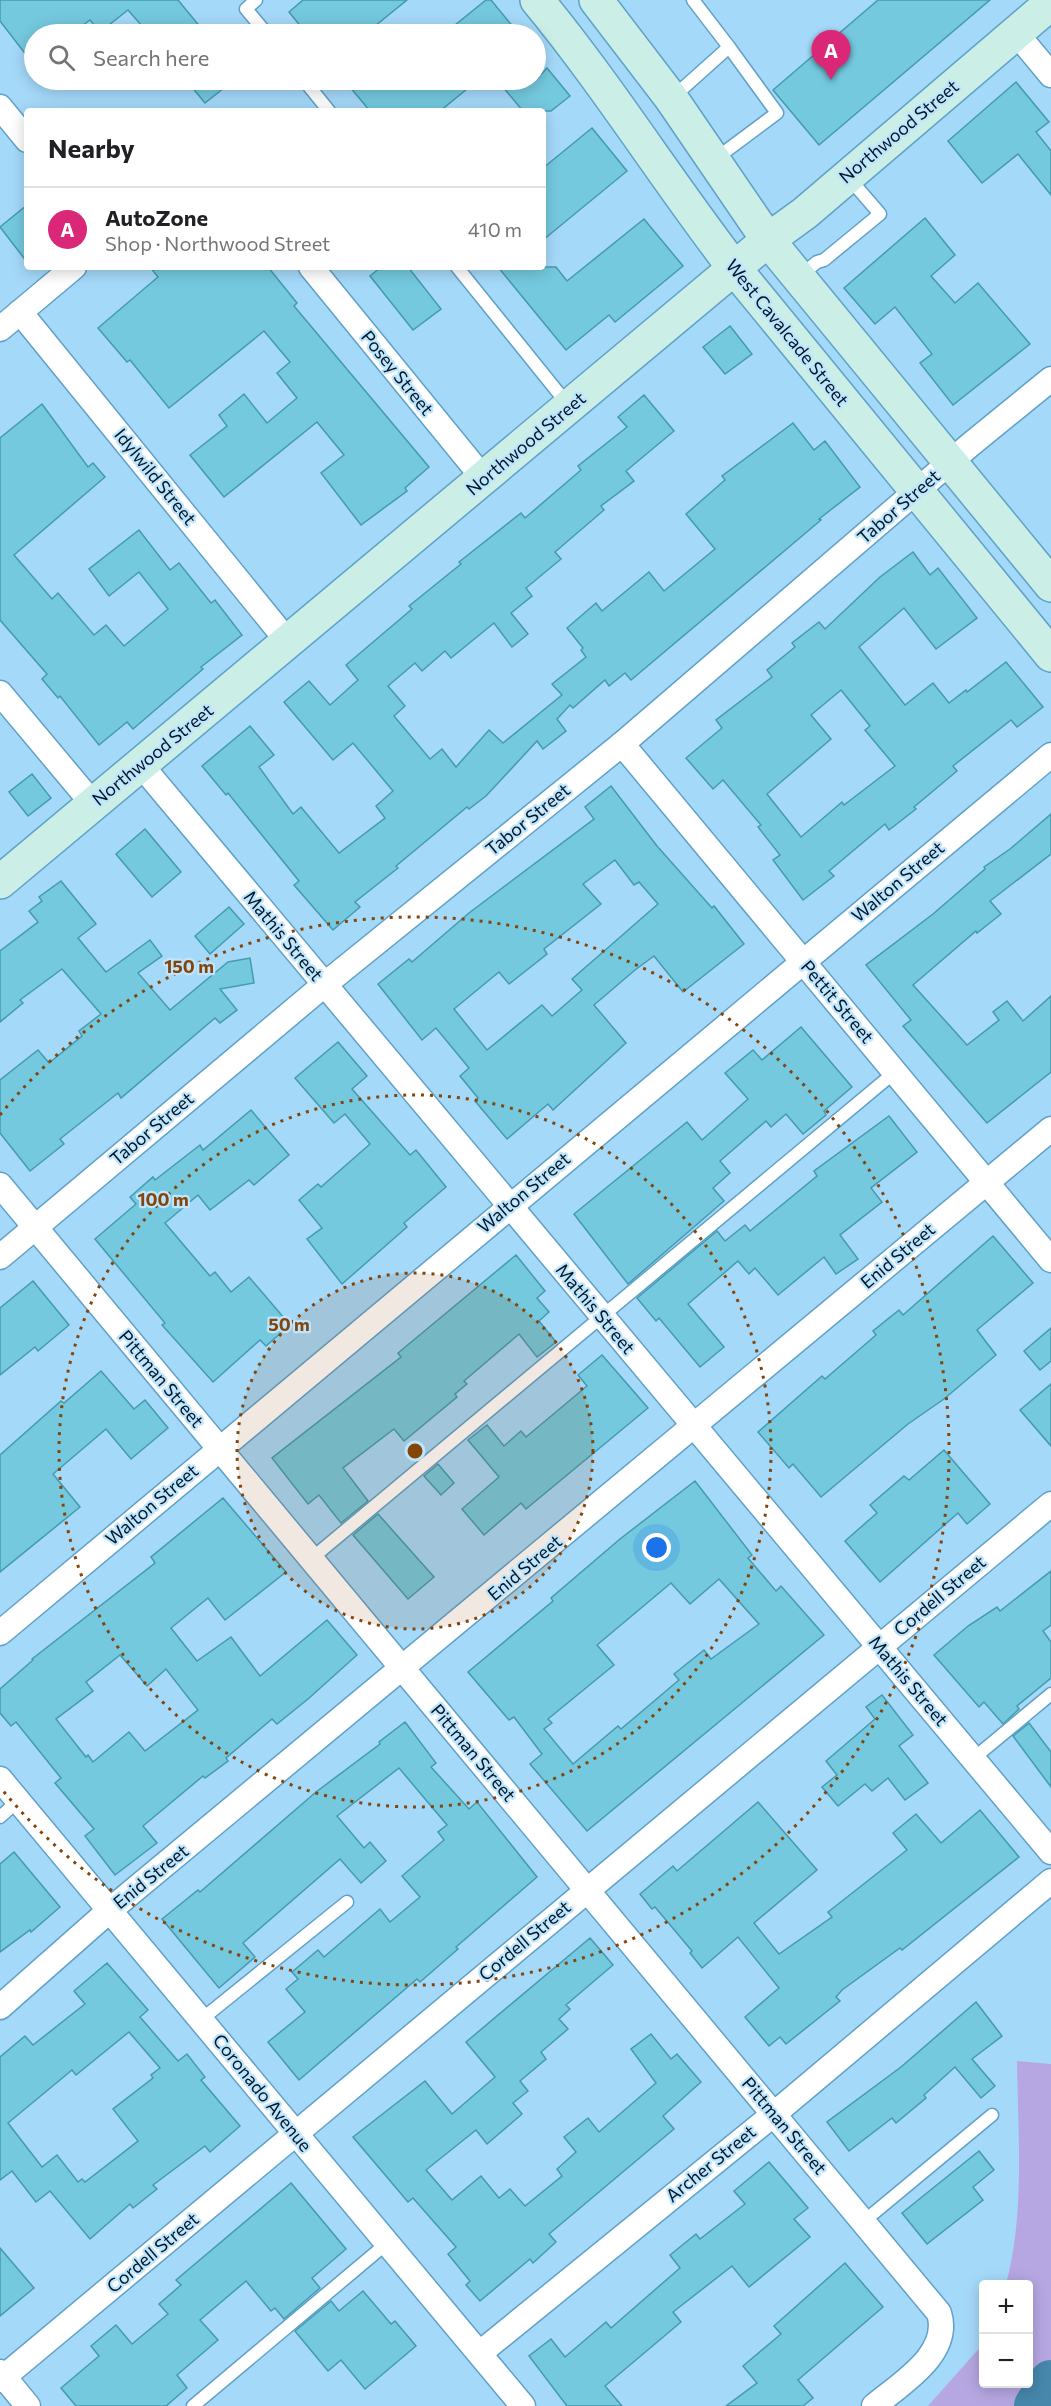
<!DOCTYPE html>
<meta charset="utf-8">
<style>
:root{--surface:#fff;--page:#f6f6f6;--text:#202124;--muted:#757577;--line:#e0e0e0;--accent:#db2777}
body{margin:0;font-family:Commissioner,sans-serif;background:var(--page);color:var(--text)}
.controls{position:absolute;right:18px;bottom:18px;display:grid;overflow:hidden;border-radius:6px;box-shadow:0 3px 15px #0003}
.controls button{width:54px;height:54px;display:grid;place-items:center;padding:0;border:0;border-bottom:2px solid var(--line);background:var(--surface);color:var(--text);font:30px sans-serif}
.you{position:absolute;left:657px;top:1548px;width:21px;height:21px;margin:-15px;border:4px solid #fff;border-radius:50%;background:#1a73e8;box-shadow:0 0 0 9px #1a73e833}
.badge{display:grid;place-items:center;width:39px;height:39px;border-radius:50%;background:var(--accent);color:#fff;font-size:20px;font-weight:700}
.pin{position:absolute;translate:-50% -50px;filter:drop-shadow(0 2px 3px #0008)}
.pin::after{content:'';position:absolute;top:32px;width:21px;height:18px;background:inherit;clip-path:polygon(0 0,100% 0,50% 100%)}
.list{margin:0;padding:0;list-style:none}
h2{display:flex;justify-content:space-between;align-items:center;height:78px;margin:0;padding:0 24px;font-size:26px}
h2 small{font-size:20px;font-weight:400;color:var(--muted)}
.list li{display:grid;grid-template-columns:39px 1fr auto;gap:18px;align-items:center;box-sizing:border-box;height:84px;padding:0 24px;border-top:2px solid var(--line)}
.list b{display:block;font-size:22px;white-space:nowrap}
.list p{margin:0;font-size:20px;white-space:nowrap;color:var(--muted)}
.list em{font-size:20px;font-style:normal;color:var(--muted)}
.icon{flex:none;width:33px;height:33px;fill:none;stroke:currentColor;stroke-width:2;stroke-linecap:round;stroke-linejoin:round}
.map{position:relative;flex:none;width:1051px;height:2406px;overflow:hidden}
.search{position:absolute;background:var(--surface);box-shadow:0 3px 15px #0003;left:24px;top:24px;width:522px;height:66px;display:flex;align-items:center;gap:15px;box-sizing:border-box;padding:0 21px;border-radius:33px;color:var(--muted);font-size:22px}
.panel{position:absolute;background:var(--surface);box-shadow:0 3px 15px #0003;left:24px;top:108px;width:522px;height:162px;border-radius:6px}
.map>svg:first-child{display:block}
</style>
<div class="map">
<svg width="1051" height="2406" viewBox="0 0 1051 2406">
<rect width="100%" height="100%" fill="#a5d9fa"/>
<path fill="#b6a7e2" d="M1017 2061 1051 2064V2406H928L983 2344 984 2384H1028V2284H1006C1025 2213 1018 2134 1017 2061Z"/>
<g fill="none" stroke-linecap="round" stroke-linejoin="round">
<path stroke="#4687ab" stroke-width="44" d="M1036 2406 1051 2382"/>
</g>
<g fill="#74c9df" stroke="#449aaf" stroke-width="1.5" fill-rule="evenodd">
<path d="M0 0H178L206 34H149L128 10 100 32 90 20 71 34H34V65L0 21Z"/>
<path d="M303 0H407L365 34H307L289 12Z"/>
<path d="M486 0H491L519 34H444Z"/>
<path d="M878 0H990L819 145 773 90Z"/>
<path d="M547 68 570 96 551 111H523L497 80H536Z"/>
<path d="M186 80H234L205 103Z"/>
<path d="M344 80H478L440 111H370Z"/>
<path d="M1016 82 1049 122 1036 132 1051 151V195L1018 154 982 183 948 141Z"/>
<path d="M592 128 627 171 543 240V168Z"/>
<path d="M27 205V262L0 227Z"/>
<path d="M925 218 955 255 931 276 955 303 978 283 1030 344 953 405 920 363 932 354 895 307 875 324 844 288Z"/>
<path d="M644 219 683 266 615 322 609 315 566 350 498 267H556L567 281Z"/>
<path d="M150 267H268L297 303 294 306 429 467 405 488 407 491 361 525 321 473 344 455 317 422 224 497 190 455 227 426 219 415 244 394 267 423 297 398 277 373 290 362 264 331 169 408 130 360 127 362 98 328 158 277Z"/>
<path d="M381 267H408L441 309 413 330 370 276Z"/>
<path d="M730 326 752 354 725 374 703 347Z"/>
<path d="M644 395 674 431 626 471 634 481 601 506 604 510 555 552 561 559 526 588 532 596 511 613 528 634 512 647 494 623 451 658 445 651 422 671 415 663 388 686 405 706 394 716 430 759 442 749 456 767 489 730 503 743 562 695 552 684 586 657 581 650 583 648 567 628 596 603 602 611 649 572 664 591 715 549 686 514 725 480 722 476 793 423 814 450 825 441 860 487 819 519 821 520 631 680 625 673 609 686 605 680 573 708 570 705 557 719 566 731 543 749 537 741 486 796 469 809 467 807 396 866 398 868 355 902 360 907 333 930 294 885 299 881 228 793 226 795 202 766 250 726 274 755 259 767 293 814 301 807 339 853 385 818 376 806 393 791 353 743 333 760 284 702 309 681 330 705 358 680 346 665 412 609 409 606 461 564 459 562 521 513 525 518 581 470 578 466 627 427 618 417Z"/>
<path d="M42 404 88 467 93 463 105 477 14 555 52 599 58 593 94 635 106 625 124 646 168 609 139 572 109 596 89 569 139 530 170 570 179 563 211 603 215 600 242 635 201 667 203 669 133 729 127 722 99 745 60 696 58 698 42 679 47 674 0 620V438Z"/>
<path d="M913 552 930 575 938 568 977 618 936 649 904 608 859 647 905 705 933 683 949 703 966 690 967 692 1006 662 1043 707 1017 727 1011 720 953 766 957 771 914 807 916 809 889 830 885 824 829 871 834 876 803 900 773 860 780 855 758 827 761 825 723 780 713 789 686 758 722 728 716 720 772 677 767 670 795 647 792 643 819 622 825 629 880 577ZM841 690 870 726 865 730 895 766 844 805 842 802 801 837 767 794 831 739 811 715Z"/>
<path d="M32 774 51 798 28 816 9 792Z"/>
<path d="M611 786 657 846 712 908 714 906 744 944 683 992 654 956 635 970 594 1005 626 1043 553 1110 548 1104 507 1139 475 1101 478 1098 460 1076 469 1068 436 1028 422 1040 378 984 409 959 412 962 469 913 594 819 585 807ZM615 860 634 885 639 882 658 904 572 979 582 990 552 1016 542 1005 487 1050 454 1009 499 972 509 984 547 954 544 949 601 904 583 884Z"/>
<path d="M1051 814V854L990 901 1001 914 977 933 976 931 913 985 967 1045 999 1020 993 1012 1007 1001 1023 1021 1051 996V1072L987 1123 903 1026 911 1020 866 965 933 914 985 869 984 867 1010 849Z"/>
<path d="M145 829 181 872 152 897 116 854Z"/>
<path d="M61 881 96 924 78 938 106 972 150 940 162 956 138 973 170 1010 228 962 250 958 254 983 220 989 237 1010 220 1023 215 1018 121 1098 118 1093 60 1139 64 1144 30 1171 0 1133V1080L38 1050 49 1063 82 1036 79 1031 101 1014 62 969 20 1000 23 1003 0 1022V951L38 922 29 911 42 901 39 897Z"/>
<path d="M229 907 244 924 210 954 195 936Z"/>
<path d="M801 1027 852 1087 824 1111 826 1115 803 1134 786 1114 771 1127 766 1121 720 1161 730 1173 713 1188 724 1201 628 1284 574 1214 687 1122 702 1140 748 1099 725 1073 753 1050 762 1060Z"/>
<path d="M338 1042 367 1076 352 1089 410 1155 416 1150 446 1187 404 1223 407 1227 342 1284 307 1239 322 1228 299 1200 318 1184 321 1187 370 1144 345 1114 334 1123 295 1078Z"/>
<path d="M251 1110 289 1155 254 1185 249 1180 210 1210 198 1195 165 1223 210 1276 215 1272 231 1292 249 1277 290 1325 266 1346 260 1340 213 1382 162 1325 165 1323 95 1239 136 1204 130 1197 153 1177 155 1180 200 1145 203 1150Z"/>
<path d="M889 1116 917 1152 871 1188 882 1202 840 1235 858 1259 836 1274 824 1257 778 1295 755 1268 749 1274 738 1261 688 1304 724 1347 700 1367 659 1318 656 1321 637 1298 717 1231 725 1241 745 1225 750 1231 817 1176 814 1171Z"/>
<path d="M993 1236 1033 1283 977 1330 996 1355 944 1399 908 1424 821 1497 793 1464 789 1468 758 1432 822 1376 825 1379 876 1335 873 1331 899 1310 903 1315Z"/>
<path d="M516 1255 545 1291 537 1298 549 1312 539 1321 556 1342 537 1357 519 1334 464 1381 467 1384 455 1394 457 1397 404 1441 394 1429 343 1468 368 1501 341 1523 319 1495 308 1504 272 1458 401 1357 398 1353Z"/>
<path d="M33 1281 69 1325 38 1351 35 1347 0 1375V1308Z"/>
<path d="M1051 1328V1361L1040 1370 1024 1351Z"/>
<path d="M602 1355 648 1408 526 1509 521 1503 484 1535 462 1509 499 1477 468 1440 487 1425 504 1446 521 1431 526 1437 587 1386 578 1375Z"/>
<path d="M101 1371 134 1409 145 1400 168 1428 131 1459 106 1429 53 1474 80 1507 0 1572V1455L61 1401 64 1403Z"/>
<path d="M1051 1384V1446L1020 1410Z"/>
<path d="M944 1450 990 1504 967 1524 958 1513 880 1582 845 1541 877 1513 870 1505 904 1476 909 1480Z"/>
<path d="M438 1464 454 1483 441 1495 424 1476Z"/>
<path d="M695 1481 752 1555 748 1558 776 1591 781 1586 824 1635 587 1831 530 1764 542 1754 514 1717 509 1720 468 1672 553 1601 551 1598 620 1539ZM719 1579 759 1624 711 1659 704 1650 674 1674 679 1680 621 1729 618 1726 573 1764 544 1729 552 1723 548 1719 614 1665 597 1645 671 1583 690 1604Z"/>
<path d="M223 1498 286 1572 225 1620 208 1598 171 1628 197 1661 231 1637 260 1676 327 1620 357 1655 308 1699 277 1724 272 1719 226 1758 228 1761 205 1778 203 1776 143 1826 157 1843 115 1875 85 1836 94 1829 55 1783 61 1778 16 1722 11 1726 0 1713V1689L33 1660 32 1659 155 1563 151 1557ZM120 1655 147 1686 166 1669 198 1710 145 1751 129 1732 93 1762 88 1755 86 1757 56 1719 93 1691 86 1682Z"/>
<path d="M378 1514 434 1577 408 1599 353 1535Z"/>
<path d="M1051 1571V1625L1043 1631 1051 1642V1678L1017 1706 1019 1709 1003 1724 984 1702 979 1707 934 1655 968 1626 997 1607 1000 1611Z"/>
<path d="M882 1695 913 1735 899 1746 928 1783 905 1800 888 1778 872 1791 865 1784 838 1806 822 1787 837 1775 826 1761 875 1719 866 1707Z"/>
<path d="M405 1722 436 1763 431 1767 469 1809 477 1802 537 1877 456 1947 458 1949 420 1982 417 1979 299 2080 268 2042 305 2012 286 1989 298 1979 292 1972 318 1950 324 1957 380 1909 390 1922 420 1897 402 1876 444 1840 438 1832 447 1825 399 1768 337 1816 364 1848 370 1842 386 1861 361 1883 340 1859 243 1943 255 1957 219 1988 162 1919 198 1890 200 1892 316 1792 380 1744 379 1742Z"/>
<path d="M1029 1723 1051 1752V1787L1013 1736Z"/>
<path d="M758 1802 817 1870 754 1923 779 1954 832 1917 828 1912 907 1850 893 1833 916 1814 941 1843 980 1810 1019 1857 902 1950 900 1948 842 1990 836 1997 840 2001 786 2044 780 2037 769 2046 745 2017 779 1988 738 1937 702 1968 690 1953 692 1951 655 1907 652 1909 640 1894 673 1866 677 1871Z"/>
<path d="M14 1852 60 1907 31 1932 30 1930 0 1952V1864Z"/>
<path d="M590 1938 613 1965 566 2005 570 2009 559 2019 568 2029 541 2052 546 2059 520 2081 528 2091 513 2103 522 2114 487 2144 476 2130 426 2170 452 2200 481 2176 499 2198 510 2189 525 2206 562 2176 557 2169 576 2152 564 2137 588 2118 599 2132 656 2083 631 2049 651 2034 671 2059 677 2054 701 2082 663 2116 674 2129 549 2234 556 2242 533 2263 530 2259 480 2301 466 2285 470 2281 448 2254 456 2247 413 2198 408 2202 353 2137 425 2081 452 2114 495 2077 466 2042Z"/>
<path d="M107 1963 148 2010 140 2017 178 2061 187 2054 205 2077 201 2080 240 2126 210 2152 205 2146 153 2185 157 2189 133 2208 130 2204 90 2239 50 2191 36 2202 12 2171 0 2180V2057L25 2036 33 2045 85 2004 74 1991ZM129 2032 160 2068 151 2075 153 2078 113 2109 138 2141 85 2182 82 2179 78 2182 57 2155 42 2167 8 2123 72 2070 76 2075Z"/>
<path d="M976 2002 1002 2036 972 2059 995 2086 981 2098 955 2067 924 2095 926 2098 896 2123 892 2118 849 2151 827 2122 901 2067Z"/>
<path d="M979 2151 994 2170 973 2187 983 2200 927 2244 902 2213Z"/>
<path d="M769 2162 808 2208 794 2219 810 2237 749 2287 732 2266 673 2312 681 2322 605 2386 622 2406H567L529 2356 551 2339 565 2357 606 2322 611 2328 680 2268 670 2255 696 2234 700 2239 745 2204 734 2191Z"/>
<path d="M291 2183 346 2249 312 2278 320 2288 284 2319 275 2308 271 2311 246 2281 200 2320 218 2340 177 2375 187 2388 166 2406H76L61 2388 99 2356 91 2346 116 2325 132 2344 168 2314 159 2304 181 2285 176 2280Z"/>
<path d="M0 2248 34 2288 0 2316Z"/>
<path d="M845 2263 883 2307 798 2380 813 2398 803 2406H726L757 2383 743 2366 781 2334 774 2326Z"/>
<path d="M363 2291 391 2324 395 2321 416 2346 365 2389 341 2360 328 2371 295 2331 331 2301 339 2311Z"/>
</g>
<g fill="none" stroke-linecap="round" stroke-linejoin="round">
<g stroke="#5fa1c7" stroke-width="15">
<g id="lane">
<path d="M256 0 246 9 267 34"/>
<path d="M304 80 329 111"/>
<path d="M672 98 729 47 693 0"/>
<path d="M714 160 777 113 729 47"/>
<path d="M457 267 569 406"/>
<path d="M800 276 817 262 824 260 880 214 848 177"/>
<path d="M311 1559 895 1072"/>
<path d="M974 1758 1051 1694"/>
<path d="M0 1817 18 1801"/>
<path d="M202 2019 347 1902"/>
<path d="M863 2222 992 2115"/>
<path d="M193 2406 386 2244"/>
</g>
</g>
<g stroke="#5fa1c7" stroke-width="27">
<g id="street">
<path d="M1016 33 1051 75"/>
<path d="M0 107 27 140"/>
<path d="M311 267 484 479"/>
<path d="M20 312 289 643"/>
<path d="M0 329 74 267"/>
<path d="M0 693 93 804"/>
<path d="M622 744 1051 1260"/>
<path d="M141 765 1051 1852"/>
<path d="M0 1185 939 2313C952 2354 900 2384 874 2406"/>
<path d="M0 1257 324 985 622 744 970 445 1051 379"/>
<path d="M0 1633 1051 755"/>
<path d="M0 1779 523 2406"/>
<path d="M0 2007 110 1910 1051 1129"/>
<path d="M480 2353 774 2114 1051 1881"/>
<path d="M0 2372 28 2406"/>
<path d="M0 2380 1051 1504"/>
</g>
</g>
<g stroke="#5fa1c7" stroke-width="36">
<g id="secondary">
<path d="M537 0C608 86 667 181 735 269L1051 655"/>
<path d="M596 0 671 98 768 240 1051 585"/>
<path d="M0 882 768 240 805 213 1051 3"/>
</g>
</g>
<use href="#lane" stroke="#fff" stroke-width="12"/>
<use href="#street" stroke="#fff" stroke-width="24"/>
<use href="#secondary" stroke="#cbeee6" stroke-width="33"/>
</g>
<circle cx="415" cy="1451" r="178" fill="#84450a" fill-opacity=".12"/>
<g fill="none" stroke="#84450a" stroke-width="3" stroke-dasharray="3 6">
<circle cx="415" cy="1451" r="178"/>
<circle cx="415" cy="1451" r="356"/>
<path d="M0 1115A534 534 0 1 1 0 1787"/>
</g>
<g text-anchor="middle" stroke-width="4.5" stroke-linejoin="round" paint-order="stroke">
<g font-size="18" fill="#001726" stroke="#bee5fd">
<text transform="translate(899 132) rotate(-40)" y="6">Northwood Street</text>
<text transform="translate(787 333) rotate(51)" y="6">West Cavalcade Street</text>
<text transform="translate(397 373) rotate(51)" y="6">Posey Street</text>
<text transform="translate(526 444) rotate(-40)" y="6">Northwood Street</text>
<text transform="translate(155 477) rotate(51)" y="6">Idylwild Street</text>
<text transform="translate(899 507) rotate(-41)" y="6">Tabor Street</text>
<text transform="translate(153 755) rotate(-39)" y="6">Northwood Street</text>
<text transform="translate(528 820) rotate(-39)" y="6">Tabor Street</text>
<text transform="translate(898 882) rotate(-40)" y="6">Walton Street</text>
<text transform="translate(283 936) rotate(50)" y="6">Mathis Street</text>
<text transform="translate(837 1002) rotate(50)" y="6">Pettit Street</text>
<text transform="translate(152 1129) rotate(-40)" y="6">Tabor Street</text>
<text transform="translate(524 1193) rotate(-40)" y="6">Walton Street</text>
<text transform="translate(898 1256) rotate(-40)" y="6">Enid Street</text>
<text transform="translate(595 1309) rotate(50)" y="6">Mathis Street</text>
<text transform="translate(161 1379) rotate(50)" y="6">Pittman Street</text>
<text transform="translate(152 1505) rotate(-40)" y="6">Walton Street</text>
<text transform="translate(525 1568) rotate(-40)" y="6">Enid Street</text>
<text transform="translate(940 1596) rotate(-40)" y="6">Cordell Street</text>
<text transform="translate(908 1681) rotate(50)" y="6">Mathis Street</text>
<text transform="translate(473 1753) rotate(50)" y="6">Pittman Street</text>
<text transform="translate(151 1877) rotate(-39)" y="6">Enid Street</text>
<text transform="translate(525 1941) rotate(-40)" y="6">Cordell Street</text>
<text transform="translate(262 2093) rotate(51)" y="6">Coronado Avenue</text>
<text transform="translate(784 2126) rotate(50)" y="6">Pittman Street</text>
<text transform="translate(711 2164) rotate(-39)" y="6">Archer Street</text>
<text transform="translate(153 2253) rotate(-40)" y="6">Cordell Street</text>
</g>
</g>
<circle cx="415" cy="1451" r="9" fill="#84450a" stroke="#bee5fd" stroke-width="3"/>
<g font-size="18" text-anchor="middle" font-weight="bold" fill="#84450a" stroke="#bee5fd" stroke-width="4.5" stroke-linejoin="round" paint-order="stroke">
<text x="189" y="973">150 m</text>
<text x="163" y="1206">100 m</text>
<text x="289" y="1331">50 m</text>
</g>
</svg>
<div class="controls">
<button>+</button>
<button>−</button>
</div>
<div class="you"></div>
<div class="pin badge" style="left:831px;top:80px">A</div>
<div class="search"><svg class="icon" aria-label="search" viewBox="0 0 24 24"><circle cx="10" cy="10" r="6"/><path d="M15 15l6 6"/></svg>Search here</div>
<section class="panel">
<h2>Nearby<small></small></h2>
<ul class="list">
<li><span class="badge">A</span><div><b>AutoZone</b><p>Shop · Northwood Street</p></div><em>410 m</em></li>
</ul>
</section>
</div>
